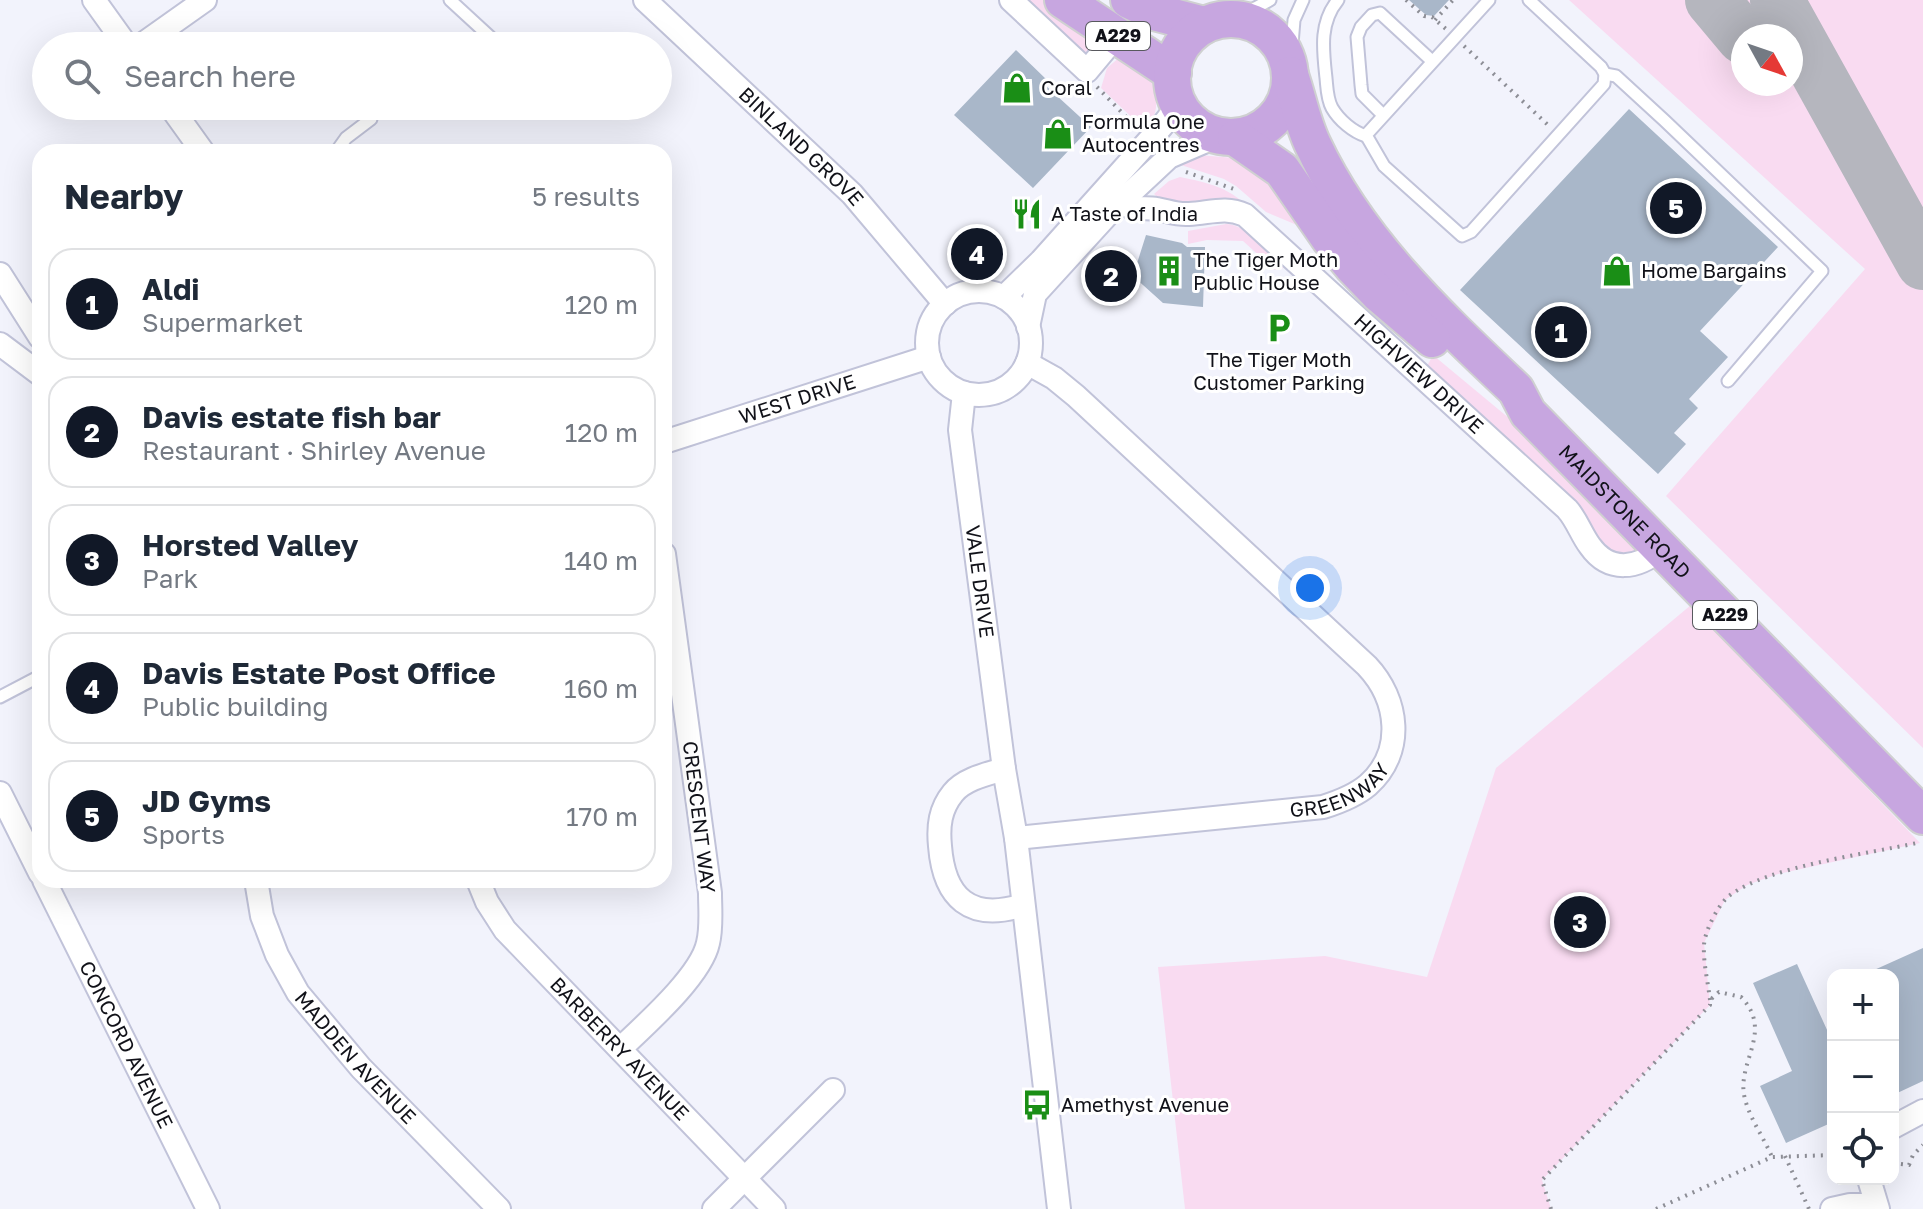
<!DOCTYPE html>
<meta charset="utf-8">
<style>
:root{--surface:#fff;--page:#f2f2f3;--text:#1f2937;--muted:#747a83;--line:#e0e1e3;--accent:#111827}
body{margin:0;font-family:"Golos Text",sans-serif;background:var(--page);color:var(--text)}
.controls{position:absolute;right:24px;bottom:24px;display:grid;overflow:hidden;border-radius:16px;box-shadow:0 8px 32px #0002}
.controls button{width:72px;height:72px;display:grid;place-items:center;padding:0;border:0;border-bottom:2px solid var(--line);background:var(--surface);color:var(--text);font:40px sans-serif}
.compass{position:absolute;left:1731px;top:24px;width:72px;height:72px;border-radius:50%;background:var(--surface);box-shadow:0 8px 32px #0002;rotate:130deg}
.you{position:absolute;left:1310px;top:588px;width:28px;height:28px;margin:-20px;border:6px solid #fff;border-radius:50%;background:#1a73e8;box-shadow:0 0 0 12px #1a73e833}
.badge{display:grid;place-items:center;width:52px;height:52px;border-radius:50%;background:var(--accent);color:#fff;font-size:26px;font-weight:700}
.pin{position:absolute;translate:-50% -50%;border:4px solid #fff;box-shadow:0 2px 8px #0006}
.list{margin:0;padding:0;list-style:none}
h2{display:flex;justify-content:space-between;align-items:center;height:104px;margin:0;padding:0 32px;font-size:34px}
h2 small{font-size:26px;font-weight:400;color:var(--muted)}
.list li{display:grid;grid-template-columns:52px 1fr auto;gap:24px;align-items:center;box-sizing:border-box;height:112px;margin:0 16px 16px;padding:0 16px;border:2px solid var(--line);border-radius:24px}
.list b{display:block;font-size:30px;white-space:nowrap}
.list p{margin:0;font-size:26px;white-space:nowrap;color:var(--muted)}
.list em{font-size:26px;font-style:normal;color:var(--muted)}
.icon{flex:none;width:44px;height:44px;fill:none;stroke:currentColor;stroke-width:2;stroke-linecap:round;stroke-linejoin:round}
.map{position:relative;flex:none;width:1923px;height:1209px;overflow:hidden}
.search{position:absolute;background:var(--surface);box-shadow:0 8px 32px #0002;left:32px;top:32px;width:640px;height:88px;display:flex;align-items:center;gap:20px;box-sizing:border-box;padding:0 28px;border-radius:44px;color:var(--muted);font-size:30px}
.panel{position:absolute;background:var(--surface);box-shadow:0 8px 32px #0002;left:32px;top:144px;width:640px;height:744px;border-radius:24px}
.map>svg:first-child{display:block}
</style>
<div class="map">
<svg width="1923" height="1209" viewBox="0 0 1923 1209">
<rect width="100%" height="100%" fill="#f2f3fc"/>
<g fill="#f9dbf1" fill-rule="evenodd">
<path d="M1024 0H1044L1095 41 1088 51 1083 53Z"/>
<path d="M1569 0H1923V748L1666 496 1865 269ZM1743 36H1791V84H1743Z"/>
<path d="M1120 57 1150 77C1157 100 1161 111 1145 130L1101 88 1107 68Z"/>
<path d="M1199 155 1234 158 1259 167 1304 228 1266 212 1236 186 1224 179 1178 164Z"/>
<path d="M1180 177C1226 186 1234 192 1267 224 1256 217 1242 203 1229 200 1205 193 1178 215 1154 194L1169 181Z"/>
<path d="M1226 224C1247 224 1268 253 1283 267L1282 269 1275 270 1243 241 1207 240 1188 244V231Z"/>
<path d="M1433 355 1516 424 1637 550 1636 553 1612 556 1426 368Z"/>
<path d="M1691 605 1920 843 1778 874 1747 885 1725 900 1704 943 1710 1005 1542 1180 1551 1209H1185L1158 967 1325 956 1427 977 1496 768Z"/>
</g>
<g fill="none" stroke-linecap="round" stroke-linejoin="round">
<g stroke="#b5b6be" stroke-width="54">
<path d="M1712 0 1743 37"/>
<path d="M1777 0 1923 263"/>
</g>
</g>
<g fill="#a9b7c9">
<path d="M1409 0H1449L1434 16 1426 15Z"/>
<path d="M1016 50 1047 80 1044 84 1091 127 1033 188 954 115Z"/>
<path d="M1629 109 1778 247 1700 331 1728 357 1689 399 1698 408 1674 433 1686 444 1658 474 1460 290Z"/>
<path d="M1146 235 1182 243 1187 247H1205L1203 307 1163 303 1133 276Z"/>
<path d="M1923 948V1081L1893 1095V975H1863Z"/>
<path d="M1797 964 1833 1043V1122L1786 1143 1760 1086 1792 1071 1753 983Z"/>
</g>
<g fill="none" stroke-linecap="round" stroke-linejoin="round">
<g stroke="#c1c3d9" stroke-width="15">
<g id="lane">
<path d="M450 0 500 46"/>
<path d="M1338 0C1319 23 1323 50 1326 78 1327 88 1327 99 1332 108 1339 120 1353 132 1366 136"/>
<path d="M1489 0 1366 135 1384 166 1462 236 1471 232 1604 84 1605 74 1601 67 1529 0"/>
<path d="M1233 20 1270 0"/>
<path d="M1290 69 1294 20 1303 0"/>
<path d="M1605 74 1616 76 1665 121 1822 271 1728 381"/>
<path d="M1383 115 1362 94 1361 85 1357 37 1361 27 1372 15 1380 13 1432 61"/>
<path d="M336 152 346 138 371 119"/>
<path d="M0 697 40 676"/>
</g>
</g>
<g stroke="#c1c3d9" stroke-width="26">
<g id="street">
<path d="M94 0 127 46"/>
<path id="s1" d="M645 0 852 194 945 304"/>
<path d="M1011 0 1087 71 1117 35"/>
<path d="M140 46 205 0"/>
<path d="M170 106 203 152"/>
<path id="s2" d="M1121 202C1133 211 1144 207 1157 209 1168 211 1177 215 1189 214 1210 213 1225 206 1245 215L1567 509C1577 520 1581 534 1590 546 1609 573 1638 569 1660 549"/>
<path d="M0 274 40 337"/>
<circle cx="979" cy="343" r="52"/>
<path d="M1004 297 1041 261 1162 126 1173 112 1176 99"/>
<path d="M1028 327 1035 294 1108 214 1169 157 1220 135"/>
<path d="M0 344 40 374"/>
<path id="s3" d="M964 393 960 430 1004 769 1016 838 1059 1209"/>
<path id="s4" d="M664 442 929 357"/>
<path d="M1004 769C987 774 964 779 953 793 940 809 938 826 940 846 944 898 970 922 1023 905"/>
<path d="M0 793 40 873"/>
<path id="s5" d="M1016 838 1323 807C1339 802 1355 796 1368 785 1405 752 1399 700 1367 666L1076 396 1054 378 1027 363"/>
<path id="s6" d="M44 880 208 1209"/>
<path id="s7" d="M256 880 262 916 277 955 298 993 361 1068 499 1209"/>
<path id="s8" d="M478 880 487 902 505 930 774 1209"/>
<path d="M620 1049C645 1025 701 976 708 943 712 927 710 909 710 893L664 554"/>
<path d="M1893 1127 1923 1111"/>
<path d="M1869 1179 1878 1209"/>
<path d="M714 1209 833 1090"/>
<path d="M1832 1209 1850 1205H1875"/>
</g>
</g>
<g stroke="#cfd0d1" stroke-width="40">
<g id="primary">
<path d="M1063 0 1173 73"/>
<path d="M1129 0 1154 12 1204 25"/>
<circle cx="1231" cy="78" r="59"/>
<path id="s9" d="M1290 75C1298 98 1302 122 1313 145 1359 243 1438 316 1516 390L1528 413 1923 816"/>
<path d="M1236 138 1282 170 1329 238 1353 267 1379 294 1432 339"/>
</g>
</g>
<g stroke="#8d8e96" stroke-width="4" stroke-dasharray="2 6" stroke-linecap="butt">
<path d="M1406 0 1424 16 1432 17 1446 29"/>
<path d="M1435 20 1453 0"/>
<path d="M1464 46 1548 125"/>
<path d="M1097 87 1135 126"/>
<path d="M1186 172 1234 189"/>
<path d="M1710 1000C1708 982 1703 962 1704 945 1705 930 1718 905 1729 896 1768 866 1867 854 1917 843"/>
<path d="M1785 1156 1809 1209"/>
<path d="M1893 1163 1909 1165 1913 1155 1923 1145"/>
<path d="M1551 1209 1542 1180 1710 1005V1000L1719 992 1741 997C1775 1032 1735 1063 1745 1099 1750 1119 1764 1138 1772 1157"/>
<path d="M1656 1209 1772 1157 1833 1155"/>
</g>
<use href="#lane" stroke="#fff" stroke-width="11"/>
<use href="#street" stroke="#fff" stroke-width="22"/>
<use href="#primary" stroke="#c7a6e0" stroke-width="36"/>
</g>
<defs>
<g id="shop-bare" transform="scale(2.4)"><path d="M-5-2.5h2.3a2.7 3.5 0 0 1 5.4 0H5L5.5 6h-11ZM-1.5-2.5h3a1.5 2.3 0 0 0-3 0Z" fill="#1a8e16" stroke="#fff" stroke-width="2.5" paint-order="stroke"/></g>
<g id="restaurant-bare" transform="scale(2.4)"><path d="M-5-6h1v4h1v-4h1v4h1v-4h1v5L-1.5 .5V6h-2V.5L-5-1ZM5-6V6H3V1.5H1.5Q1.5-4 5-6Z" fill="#1a8e16" stroke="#fff" stroke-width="2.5" paint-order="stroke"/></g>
<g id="building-bare" transform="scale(2.4)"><path d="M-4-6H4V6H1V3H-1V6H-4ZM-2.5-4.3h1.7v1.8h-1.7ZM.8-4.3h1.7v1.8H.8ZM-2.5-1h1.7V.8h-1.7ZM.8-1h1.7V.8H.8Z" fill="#1a8e16" stroke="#fff" stroke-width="2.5" paint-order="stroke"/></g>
<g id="parking-bare" transform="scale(2.4)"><path d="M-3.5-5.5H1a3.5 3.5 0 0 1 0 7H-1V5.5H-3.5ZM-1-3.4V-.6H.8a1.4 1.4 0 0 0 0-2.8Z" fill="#1a8e16" stroke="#fff" stroke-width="2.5" paint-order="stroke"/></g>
<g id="bus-bare" transform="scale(2.4)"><path d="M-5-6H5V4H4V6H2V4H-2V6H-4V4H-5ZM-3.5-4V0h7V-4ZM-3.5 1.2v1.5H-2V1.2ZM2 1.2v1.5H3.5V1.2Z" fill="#1a8e16" stroke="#fff" stroke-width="2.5" paint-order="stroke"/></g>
</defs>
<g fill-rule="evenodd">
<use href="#shop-bare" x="1017" y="88"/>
<use href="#shop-bare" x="1058" y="134"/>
<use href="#restaurant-bare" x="1027" y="214"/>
<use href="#building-bare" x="1169" y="271"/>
<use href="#shop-bare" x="1617" y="271"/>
<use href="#parking-bare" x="1279" y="328"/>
<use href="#bus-bare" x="1037" y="1105"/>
</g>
<g text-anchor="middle" stroke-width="6" stroke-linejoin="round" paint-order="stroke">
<g fill="#fff" stroke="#58595e" stroke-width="2">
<rect x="1086" y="22" width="64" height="28" rx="6"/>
<rect x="1693" y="601" width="64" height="28" rx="6"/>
</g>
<g font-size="18" font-weight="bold" fill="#111219">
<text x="1118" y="42">A229</text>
<text x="1725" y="621">A229</text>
</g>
<g font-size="20" fill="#111219" stroke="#fff" text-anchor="start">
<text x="1041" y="95">Coral</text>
<text x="1082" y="129">Formula One<tspan x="1082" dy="23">Autocentres</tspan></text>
<text x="1051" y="221">A Taste of India</text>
<text x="1193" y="267">The Tiger Moth<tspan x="1193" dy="23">Public House</tspan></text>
<text x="1641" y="278">Home Bargains</text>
<text x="1279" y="367" text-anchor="middle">The Tiger Moth<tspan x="1279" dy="23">Customer Parking</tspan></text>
<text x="1061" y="1112">Amethyst Avenue</text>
</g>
<g font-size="20" fill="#111219" stroke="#fff">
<text dy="7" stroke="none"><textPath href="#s1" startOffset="214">BINLAND GROVE</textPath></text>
<text dy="7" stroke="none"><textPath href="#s2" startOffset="362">HIGHVIEW DRIVE</textPath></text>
<text dy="7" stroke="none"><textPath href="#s4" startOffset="140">WEST DRIVE</textPath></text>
<text dy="7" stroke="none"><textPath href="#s9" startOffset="558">MAIDSTONE ROAD</textPath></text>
<text dy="7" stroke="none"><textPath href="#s3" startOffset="190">VALE DRIVE</textPath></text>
<text dy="7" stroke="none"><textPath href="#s5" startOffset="330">GREENWAY</textPath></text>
<text transform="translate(699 817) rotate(83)" y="7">CRESCENT WAY</text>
<text dy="7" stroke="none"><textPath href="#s6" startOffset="184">CONCORD AVENUE</textPath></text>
<text dy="7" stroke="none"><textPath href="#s8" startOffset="222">BARBERRY AVENUE</textPath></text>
<text dy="7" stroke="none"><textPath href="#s7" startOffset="208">MADDEN AVENUE</textPath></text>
</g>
</g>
</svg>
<div class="controls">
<button>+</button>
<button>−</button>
<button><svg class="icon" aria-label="locate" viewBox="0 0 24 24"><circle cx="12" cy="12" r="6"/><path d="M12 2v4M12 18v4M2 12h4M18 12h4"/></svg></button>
</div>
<svg class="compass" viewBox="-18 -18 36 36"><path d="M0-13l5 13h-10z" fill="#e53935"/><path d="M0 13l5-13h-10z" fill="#747a83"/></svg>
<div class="you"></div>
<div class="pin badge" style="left:1561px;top:332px">1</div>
<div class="pin badge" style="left:1111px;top:276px">2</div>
<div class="pin badge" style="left:1580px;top:922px">3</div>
<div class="pin badge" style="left:977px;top:254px">4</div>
<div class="pin badge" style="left:1676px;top:208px">5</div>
<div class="search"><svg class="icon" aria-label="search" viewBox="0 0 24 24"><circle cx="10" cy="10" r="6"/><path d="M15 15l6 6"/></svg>Search here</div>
<section class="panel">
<h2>Nearby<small>5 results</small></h2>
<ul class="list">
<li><span class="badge">1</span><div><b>Aldi</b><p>Supermarket</p></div><em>120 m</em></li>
<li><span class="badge">2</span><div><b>Davis estate fish bar</b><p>Restaurant · Shirley Avenue</p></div><em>120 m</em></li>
<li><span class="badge">3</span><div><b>Horsted Valley</b><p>Park</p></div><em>140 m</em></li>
<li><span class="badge">4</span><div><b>Davis Estate Post Office</b><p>Public building</p></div><em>160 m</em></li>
<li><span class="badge">5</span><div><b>JD Gyms</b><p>Sports</p></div><em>170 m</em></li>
</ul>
</section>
</div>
